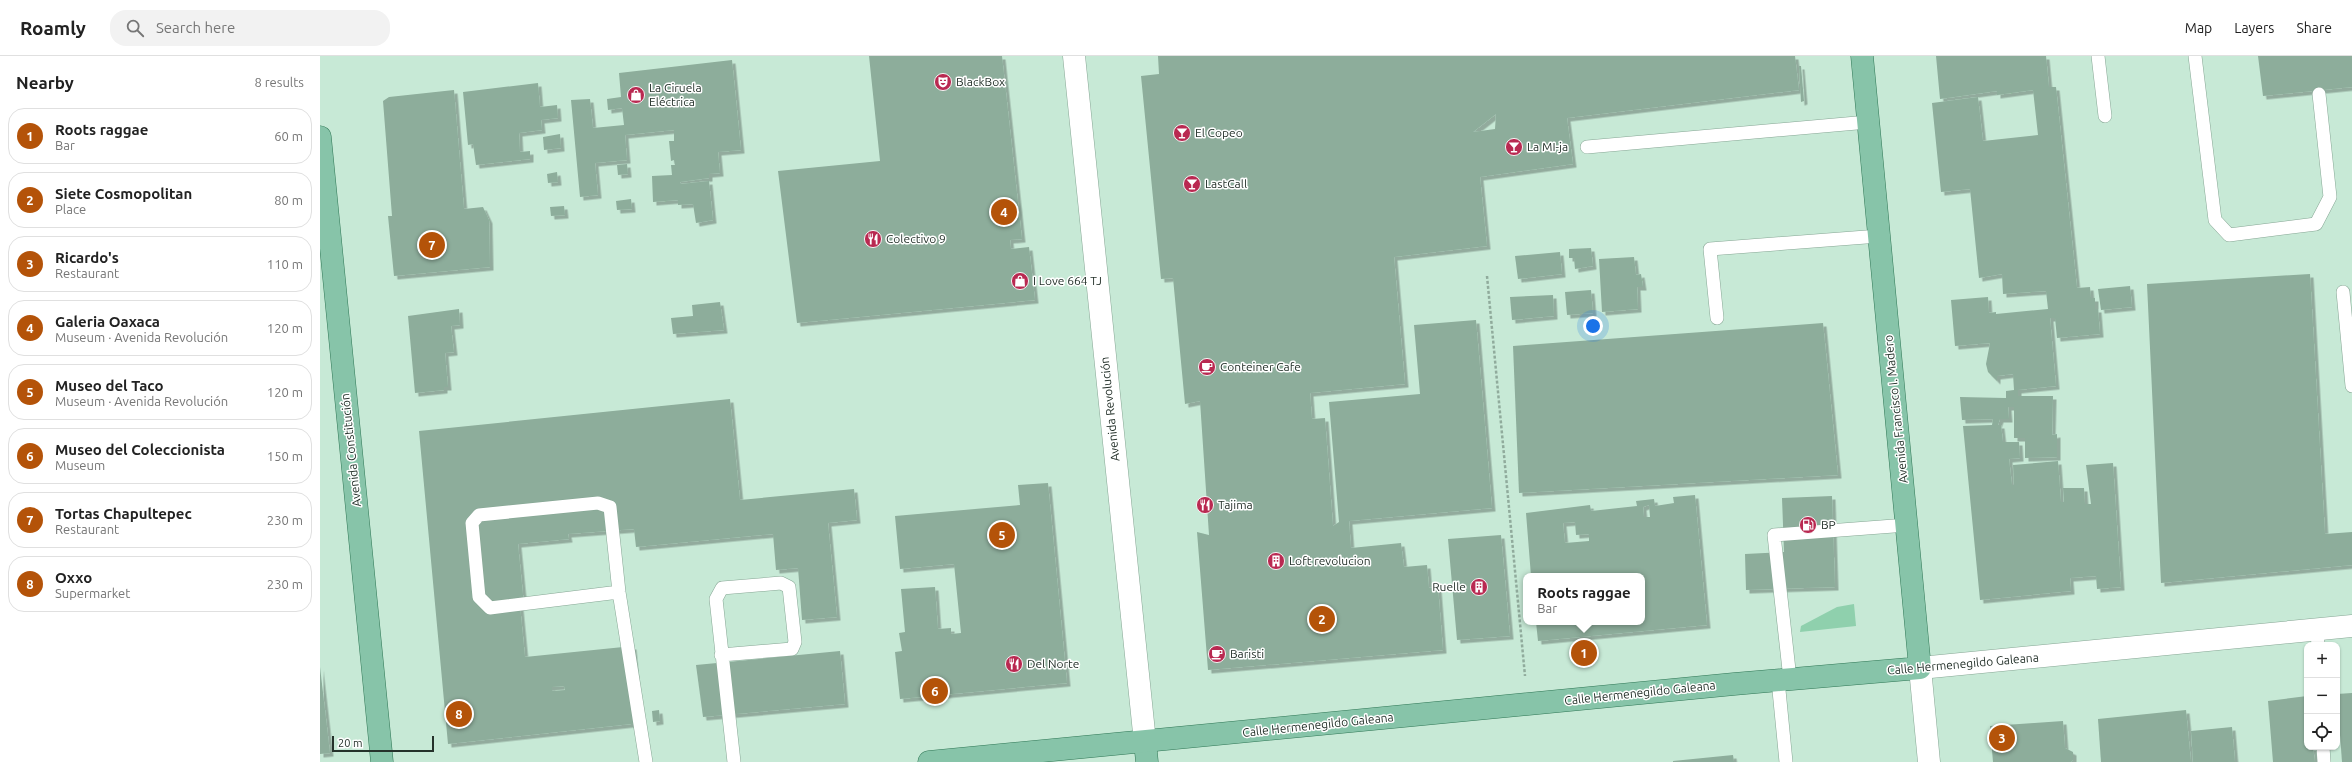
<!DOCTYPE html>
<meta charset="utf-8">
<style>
:root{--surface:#fff;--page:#f2f2f2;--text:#222;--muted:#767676;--line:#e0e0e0;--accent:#b45309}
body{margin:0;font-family:Ubuntu,sans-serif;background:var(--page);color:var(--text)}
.controls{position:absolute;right:12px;bottom:12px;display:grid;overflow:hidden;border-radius:8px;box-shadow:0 1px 3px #0004}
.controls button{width:36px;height:36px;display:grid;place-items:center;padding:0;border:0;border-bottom:1px solid var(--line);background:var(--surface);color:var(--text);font:20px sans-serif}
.scale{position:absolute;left:12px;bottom:10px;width:102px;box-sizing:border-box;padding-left:4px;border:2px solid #25322b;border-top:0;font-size:11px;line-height:14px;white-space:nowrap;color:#25322b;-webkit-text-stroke:3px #fff;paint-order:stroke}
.you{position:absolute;left:1273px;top:270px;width:14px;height:14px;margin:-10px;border:3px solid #fff;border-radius:50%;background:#1a73e8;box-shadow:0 0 0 6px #1a73e833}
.badge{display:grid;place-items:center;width:26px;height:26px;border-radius:50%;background:var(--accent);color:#fff;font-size:13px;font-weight:700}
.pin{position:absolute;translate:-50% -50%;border:2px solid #fff;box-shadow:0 1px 4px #0006}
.popup{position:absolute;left:1203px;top:517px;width:122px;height:52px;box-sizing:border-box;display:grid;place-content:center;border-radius:8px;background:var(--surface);filter:drop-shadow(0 1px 3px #0005);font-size:13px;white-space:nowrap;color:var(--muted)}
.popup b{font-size:15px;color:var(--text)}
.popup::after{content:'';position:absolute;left:50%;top:100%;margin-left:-8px;border:8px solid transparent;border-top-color:var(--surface)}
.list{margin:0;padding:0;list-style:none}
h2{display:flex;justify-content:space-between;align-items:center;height:52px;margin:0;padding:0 16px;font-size:17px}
h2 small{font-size:13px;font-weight:400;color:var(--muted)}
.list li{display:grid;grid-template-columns:26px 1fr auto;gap:12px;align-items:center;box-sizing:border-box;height:56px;margin:0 8px 8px;padding:0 8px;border:1px solid var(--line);border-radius:16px}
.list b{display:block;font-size:15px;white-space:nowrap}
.list p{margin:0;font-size:13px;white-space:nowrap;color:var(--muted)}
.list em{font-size:13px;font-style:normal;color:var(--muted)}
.icon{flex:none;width:22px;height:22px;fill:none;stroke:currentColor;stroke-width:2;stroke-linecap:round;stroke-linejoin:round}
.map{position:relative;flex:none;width:2032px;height:706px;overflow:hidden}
header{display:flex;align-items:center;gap:24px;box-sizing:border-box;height:56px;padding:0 20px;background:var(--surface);border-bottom:1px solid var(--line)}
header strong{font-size:19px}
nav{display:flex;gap:22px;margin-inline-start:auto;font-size:14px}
.search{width:280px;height:36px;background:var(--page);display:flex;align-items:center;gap:10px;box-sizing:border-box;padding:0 14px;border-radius:16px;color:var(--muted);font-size:15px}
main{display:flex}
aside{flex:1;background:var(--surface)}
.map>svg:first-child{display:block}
</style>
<header>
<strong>Roamly</strong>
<div class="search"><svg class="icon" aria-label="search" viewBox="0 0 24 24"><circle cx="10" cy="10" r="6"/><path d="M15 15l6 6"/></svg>Search here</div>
<nav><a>Map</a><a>Layers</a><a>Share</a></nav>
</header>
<main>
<aside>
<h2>Nearby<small>8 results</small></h2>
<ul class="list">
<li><span class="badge">1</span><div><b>Roots raggae</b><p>Bar</p></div><em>60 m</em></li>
<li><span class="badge">2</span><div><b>Siete Cosmopolitan</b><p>Place</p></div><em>80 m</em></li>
<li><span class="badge">3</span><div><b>Ricardo's</b><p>Restaurant</p></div><em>110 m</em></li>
<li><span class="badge">4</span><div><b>Galeria Oaxaca</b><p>Museum · Avenida Revolución</p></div><em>120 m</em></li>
<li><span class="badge">5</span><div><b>Museo del Taco</b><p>Museum · Avenida Revolución</p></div><em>120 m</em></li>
<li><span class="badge">6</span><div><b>Museo del Coleccionista</b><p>Museum</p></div><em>150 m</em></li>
<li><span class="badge">7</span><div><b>Tortas Chapultepec</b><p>Restaurant</p></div><em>230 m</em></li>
<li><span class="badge">8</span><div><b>Oxxo</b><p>Supermarket</p></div><em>230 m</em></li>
</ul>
</aside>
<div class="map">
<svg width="2032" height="706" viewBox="0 0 2032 706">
<defs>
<filter id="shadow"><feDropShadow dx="3.5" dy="3.5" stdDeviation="0" flood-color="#0004"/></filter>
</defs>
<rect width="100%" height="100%" fill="#c7e9d6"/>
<path fill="#8fd0ad" d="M1534 548 1536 570 1480 576 1481 570 1517 551Z"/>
<g fill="#8dad9b" fill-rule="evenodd" filter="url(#shadow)">
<path d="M549 0H682L702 183 690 184 691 193 709 191 715 244 477 267 458 115 560 105Z"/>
<path d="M838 0H1475L1479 34 1247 62 1253 108 1160 121 1167 190 1074 201 1085 328 990 337 992 363 1005 362 1013 470 1019 466 1009 346 1100 338 1094 269 1156 264 1172 452 1029 465 1031 492 1081 487 1084 511 1107 509 1109 532 1118 531 1123 594 888 614 877 476 889 479 880 345 865 348 853 222 841 223 821 20 839 18ZM1176 58 1175 73 1153 76Z"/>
<path d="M1616 0H1726L1729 31H1736L1757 232 1770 231 1771 242H1775V253H1778L1780 278 1737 282 1735 262H1730L1736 330 1698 334V340H1733L1732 379 1737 378V401L1705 402V382H1694V351H1688L1689 363H1680L1678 369H1681L1683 386H1699L1700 402 1689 403 1692 429H1694L1693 409 1738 405 1741 446H1744L1743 432H1764L1765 448H1771L1766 409 1793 407 1801 531 1777 533 1776 520 1750 522 1751 535 1660 544 1643 370 1672 369 1673 363 1642 364 1640 341 1686 342V335L1694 334 1693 318 1677 320V325L1668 316 1666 308 1670 287 1635 290 1631 244 1668 241 1669 257 1676 256V258L1728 253 1726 235 1683 238 1682 218 1659 222 1650 133 1621 136 1612 47 1658 41 1663 85 1718 79 1713 34 1677 39V35L1620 43Z"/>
<path d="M1938 0H2032V31L1943 40Z"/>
<path d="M412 4 421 94 398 96 400 117 389 118V122L360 126 361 128 389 125 393 164 376 167 373 148 358 149V144L333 146 332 120 352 119 351 109H355L354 104 351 105 349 85H354V74L305 79 307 104 275 107 278 139 260 141 251 44 270 43 273 72 304 69 302 52 288 54 287 43 301 41 299 17Z"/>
<path d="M1479 10H1481L1484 45 1481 46Z"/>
<path d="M218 27 220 51 237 49 238 62 221 64 222 74 199 77 200 96 210 95V103L156 109 153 88 148 89 143 36Z"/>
<path d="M134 34 144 153 163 151 169 164 170 211 74 220 68 160H72L63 45 69 41Z"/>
<path d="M240 78 241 92 224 94 223 81Z"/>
<path d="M307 108 308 118 298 119 297 109Z"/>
<path d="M237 116 238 126 228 127 227 118Z"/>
<path d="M311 143 312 153 297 154 296 145Z"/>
<path d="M244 150 245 159 231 160 230 151Z"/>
<path d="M1271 192 1273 210 1255 213 1254 202H1249V193Z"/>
<path d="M1240 196 1242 218 1198 223 1195 200Z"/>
<path d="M1314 201 1316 219 1321 218 1323 231H1317L1318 253 1282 256 1279 203Z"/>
<path d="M1990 218 2005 478 2032 476V509L1841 527 1827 228Z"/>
<path d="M1810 230 1812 251 1781 254 1778 233Z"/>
<path d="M1271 234 1273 257 1247 259 1245 236Z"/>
<path d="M1233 239 1234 260 1192 264 1190 241Z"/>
<path d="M400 246 404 274 353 278 351 262 373 260 372 249Z"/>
<path d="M139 253 140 269 131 270 134 296 125 297 128 331H124V334L95 337 88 260Z"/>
<path d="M1503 267 1518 419 1199 437 1193 290Z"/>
<path d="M410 343 420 444 534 433 537 464 508 467 517 561 482 564 478 512 456 514 453 478 316 491 314 473 248 478 249 483 198 488 204 549 200 550 205 601 313 590 320 667 128 688 99 375ZM244 630 245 634 232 635V631Z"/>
<path d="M728 427 747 627 580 643 575 596 582 595 579 577 585 576 581 533 615 531 618 573 631 572V578L641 577 634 508 580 513 575 460 700 449 698 429Z"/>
<path d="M1375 439 1387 569 1218 585 1216 566H1322V520H1211L1206 457 1270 449 1271 455 1317 450 1316 445 1334 443 1335 450 1354 447 1353 441ZM1329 449 1330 461H1324L1323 451ZM1255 466 1256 479 1269 478V485L1245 487 1243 467Z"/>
<path d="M1512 440 1515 531 1426 534 1425 498 1464 496 1462 442Z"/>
<path d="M1181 479 1190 580 1137 584 1128 483Z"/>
<path d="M520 595 525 648 383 661 376 609Z"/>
<path d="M0 611 10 697 0 698Z"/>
<path d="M2032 637V706H2022L2017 638Z"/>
<path d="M1987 640V691H1993L1995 706H1953L1948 645Z"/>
<path d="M339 654 340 665 333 666 332 655Z"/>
<path d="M1866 654 1871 706H1781L1778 663Z"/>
<path d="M1743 665 1745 692 1753 696V704L1751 706H1673L1670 670Z"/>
<path d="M1912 671 1915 706H1873L1871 675Z"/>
<path d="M1413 699 1414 706H1353V705Z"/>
</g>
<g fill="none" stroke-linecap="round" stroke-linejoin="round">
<g stroke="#86a694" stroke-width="14">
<g id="lane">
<path d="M1778 0 1785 60"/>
<path d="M1875 0 1895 164 1909 179 1996 168 2010 141 1999 38"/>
<path d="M1267 91 1548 66"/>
<path d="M2023 236 2032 330"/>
<path d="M1397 262 1390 193 1559 180"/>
<path d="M299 536 170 552 159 541 152 467 159 459 278 447 290 451 299 536 326 706"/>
<path d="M1997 574 1998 589"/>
<path d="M401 599 472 593 475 586 469 531 461 527 402 532 396 543 414 706"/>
<path d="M1470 623 1454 479 1587 469"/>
<path d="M1458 624 1466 706"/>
<path d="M2003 691 2004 706"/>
</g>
</g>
<g stroke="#86a694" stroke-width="23">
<path id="street" d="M754 0 825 686"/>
</g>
<g stroke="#86a694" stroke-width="23">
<path id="secondary" d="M1609 706 1600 612 2032 570"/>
</g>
<g stroke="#317857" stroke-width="23">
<g id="primary">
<path d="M0 81 62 706"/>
<path d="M825 686 827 706"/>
<path d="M609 706 1414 628 1600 612 1542 0"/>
</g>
</g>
<path stroke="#90ab9c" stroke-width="2.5" stroke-dasharray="3 2" stroke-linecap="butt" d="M1167 220 1205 620"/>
<use href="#lane" stroke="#fff" stroke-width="13"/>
<use href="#street" stroke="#fff" stroke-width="22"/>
<use href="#secondary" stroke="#fff" stroke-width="22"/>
<use href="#primary" stroke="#87c4a9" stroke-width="22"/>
</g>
<defs>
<g id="theatre-disc" transform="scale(0.9)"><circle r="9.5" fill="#b92951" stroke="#fff"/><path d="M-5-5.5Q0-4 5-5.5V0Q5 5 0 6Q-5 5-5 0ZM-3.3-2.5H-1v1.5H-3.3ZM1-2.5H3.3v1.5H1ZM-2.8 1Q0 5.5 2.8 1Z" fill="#fff"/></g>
<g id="shop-disc" transform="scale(0.9)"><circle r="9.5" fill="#b92951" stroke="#fff"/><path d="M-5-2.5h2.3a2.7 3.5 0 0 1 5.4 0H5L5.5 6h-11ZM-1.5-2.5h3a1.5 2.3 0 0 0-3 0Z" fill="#fff"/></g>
<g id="bar-disc" transform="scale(0.9)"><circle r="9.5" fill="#b92951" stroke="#fff"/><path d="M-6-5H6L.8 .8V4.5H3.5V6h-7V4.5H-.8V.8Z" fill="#fff"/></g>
<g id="restaurant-disc" transform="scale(0.9)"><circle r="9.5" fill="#b92951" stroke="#fff"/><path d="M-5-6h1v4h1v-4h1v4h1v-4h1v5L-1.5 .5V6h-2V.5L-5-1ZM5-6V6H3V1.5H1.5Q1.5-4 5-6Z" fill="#fff"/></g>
<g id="cafe-disc" transform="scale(0.9)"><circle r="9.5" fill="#b92951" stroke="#fff"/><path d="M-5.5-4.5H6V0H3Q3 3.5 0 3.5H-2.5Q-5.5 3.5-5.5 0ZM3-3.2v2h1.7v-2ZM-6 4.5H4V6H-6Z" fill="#fff"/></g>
<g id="fuel-disc" transform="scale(0.9)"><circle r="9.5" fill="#b92951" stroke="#fff"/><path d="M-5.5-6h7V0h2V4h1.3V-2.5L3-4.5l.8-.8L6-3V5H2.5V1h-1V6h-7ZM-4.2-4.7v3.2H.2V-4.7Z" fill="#fff"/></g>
<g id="building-disc" transform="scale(0.9)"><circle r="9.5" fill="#b92951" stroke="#fff"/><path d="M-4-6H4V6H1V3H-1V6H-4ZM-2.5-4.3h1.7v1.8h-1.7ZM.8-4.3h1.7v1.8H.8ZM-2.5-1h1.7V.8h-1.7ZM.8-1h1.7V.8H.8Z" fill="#fff"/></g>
</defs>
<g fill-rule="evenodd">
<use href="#theatre-disc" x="623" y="26"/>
<use href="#shop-disc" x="316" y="39"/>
<use href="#bar-disc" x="862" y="77"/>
<use href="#bar-disc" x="1194" y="91"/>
<use href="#bar-disc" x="872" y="128"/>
<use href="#restaurant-disc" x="553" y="183"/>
<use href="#shop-disc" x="700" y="225"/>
<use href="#cafe-disc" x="887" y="311"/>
<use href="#restaurant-disc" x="885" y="449"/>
<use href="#fuel-disc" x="1488" y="469"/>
<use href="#building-disc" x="956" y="505"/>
<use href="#building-disc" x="1159" y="531"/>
<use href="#cafe-disc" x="897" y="598"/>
<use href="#restaurant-disc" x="694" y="608"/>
</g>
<g text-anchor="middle" stroke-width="3" stroke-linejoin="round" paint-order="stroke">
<g font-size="12" fill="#25322b" stroke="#fff" text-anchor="start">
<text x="636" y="30">BlackBox</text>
<text x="329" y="36">La Ciruela<tspan x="329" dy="14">Eléctrica</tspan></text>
<text x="875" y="81">El Copeo</text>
<text x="1207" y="95">La MI-ja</text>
<text x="885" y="132">LastCall</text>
<text x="566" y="187">Colectivo 9</text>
<text x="713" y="229">I Love 664 TJ</text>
<text x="900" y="315">Conteiner Cafe</text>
<text x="898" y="453">Tajima</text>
<text x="1501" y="473">BP</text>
<text x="969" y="509">Loft revolucion</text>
<text x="1146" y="535" text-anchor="end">Ruelle</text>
<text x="910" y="602">Baristi</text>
<text x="707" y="612">Del Norte</text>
</g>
<g font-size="12" fill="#25322b" stroke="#fff">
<text transform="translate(790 353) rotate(-96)" y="4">Avenida Revolución</text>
<text transform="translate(1576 353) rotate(-96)" y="4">Avenida Francisco I. Madero</text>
<text transform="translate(31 394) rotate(-96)" y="4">Avenida Constitución</text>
<text transform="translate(1643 608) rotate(-5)" y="4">Calle Hermenegildo Galeana</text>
<text transform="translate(1320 637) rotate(-6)" y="4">Calle Hermenegildo Galeana</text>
<text transform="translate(998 669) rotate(-6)" y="4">Calle Hermenegildo Galeana</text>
</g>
</g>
</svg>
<div class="controls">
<button>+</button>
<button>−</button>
<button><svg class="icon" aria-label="locate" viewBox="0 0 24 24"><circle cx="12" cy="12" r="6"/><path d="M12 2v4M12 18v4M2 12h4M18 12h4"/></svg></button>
</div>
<div class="scale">20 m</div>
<div class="you"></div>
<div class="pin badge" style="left:1264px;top:597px">1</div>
<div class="popup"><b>Roots raggae</b>Bar</div>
<div class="pin badge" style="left:1002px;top:563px">2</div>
<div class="pin badge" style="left:1682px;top:682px">3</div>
<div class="pin badge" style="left:684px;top:156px">4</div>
<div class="pin badge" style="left:682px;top:479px">5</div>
<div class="pin badge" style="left:615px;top:635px">6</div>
<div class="pin badge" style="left:112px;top:189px">7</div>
<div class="pin badge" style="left:139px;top:658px">8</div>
</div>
</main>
